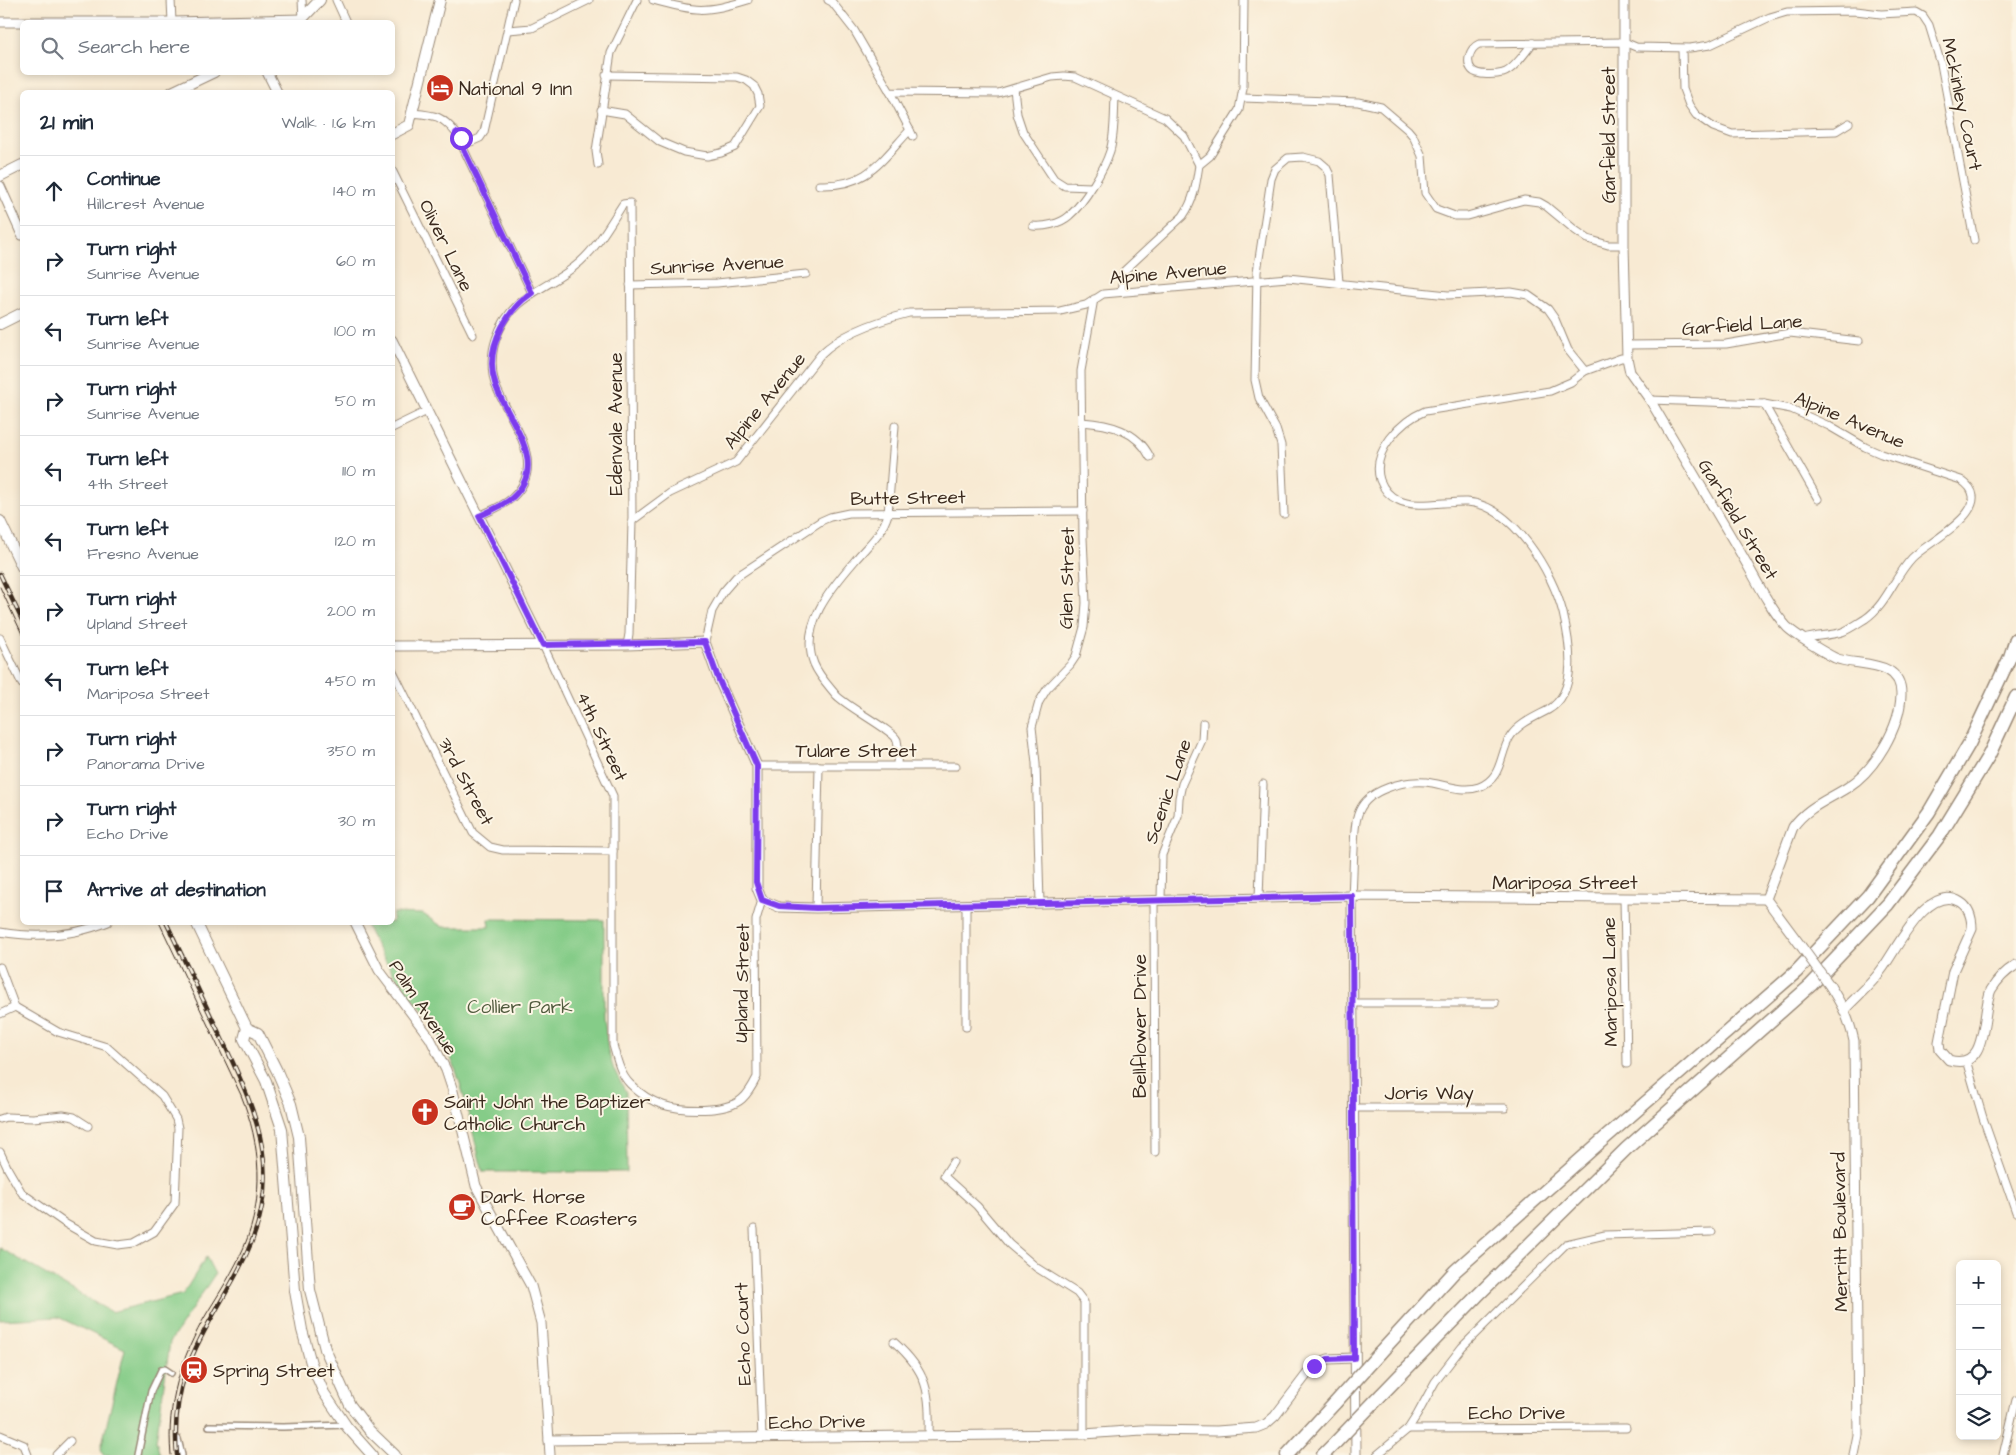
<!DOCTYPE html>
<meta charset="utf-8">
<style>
:root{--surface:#fff;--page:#f6f6f7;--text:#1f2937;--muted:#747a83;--line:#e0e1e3}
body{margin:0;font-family:"Architects Daughter",sans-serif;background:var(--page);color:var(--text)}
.controls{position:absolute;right:15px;bottom:15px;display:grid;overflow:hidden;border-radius:8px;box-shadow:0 2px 8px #0003}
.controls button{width:45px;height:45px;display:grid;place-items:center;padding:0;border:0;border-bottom:1px solid var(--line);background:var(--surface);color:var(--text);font:25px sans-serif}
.stop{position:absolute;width:15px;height:15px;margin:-11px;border:4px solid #7c3aed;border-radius:50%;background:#fff}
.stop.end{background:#7c3aed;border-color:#fff;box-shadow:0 1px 5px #0008}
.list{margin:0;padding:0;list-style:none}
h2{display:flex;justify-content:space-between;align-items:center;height:65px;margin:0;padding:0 20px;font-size:21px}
h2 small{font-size:16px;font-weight:400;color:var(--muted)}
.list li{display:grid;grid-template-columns:32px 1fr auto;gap:15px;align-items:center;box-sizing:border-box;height:70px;padding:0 20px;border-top:1px solid var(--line)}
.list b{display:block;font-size:19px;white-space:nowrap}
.list p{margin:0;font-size:16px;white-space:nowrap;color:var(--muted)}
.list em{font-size:16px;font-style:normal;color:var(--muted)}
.icon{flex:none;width:28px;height:28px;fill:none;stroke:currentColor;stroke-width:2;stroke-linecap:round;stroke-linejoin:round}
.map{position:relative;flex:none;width:2016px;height:1455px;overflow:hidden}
.search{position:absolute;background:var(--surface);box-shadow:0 2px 8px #0003;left:20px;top:20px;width:375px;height:55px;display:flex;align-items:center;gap:12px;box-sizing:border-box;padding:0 18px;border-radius:8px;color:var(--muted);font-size:19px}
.panel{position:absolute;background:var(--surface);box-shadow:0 2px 8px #0003;left:20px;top:90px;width:375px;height:835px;border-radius:8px}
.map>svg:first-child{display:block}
</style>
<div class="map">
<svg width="2016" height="1455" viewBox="0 0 2016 1455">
<rect width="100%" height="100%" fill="#fcf5e5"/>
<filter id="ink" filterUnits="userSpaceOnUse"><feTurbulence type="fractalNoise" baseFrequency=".02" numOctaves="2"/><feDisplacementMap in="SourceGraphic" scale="10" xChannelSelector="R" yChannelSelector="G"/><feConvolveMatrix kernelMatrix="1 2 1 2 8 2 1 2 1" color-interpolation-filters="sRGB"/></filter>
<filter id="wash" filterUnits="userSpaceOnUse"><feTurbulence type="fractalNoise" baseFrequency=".0096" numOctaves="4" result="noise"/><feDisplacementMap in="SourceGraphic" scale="20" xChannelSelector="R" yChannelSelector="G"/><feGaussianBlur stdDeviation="1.12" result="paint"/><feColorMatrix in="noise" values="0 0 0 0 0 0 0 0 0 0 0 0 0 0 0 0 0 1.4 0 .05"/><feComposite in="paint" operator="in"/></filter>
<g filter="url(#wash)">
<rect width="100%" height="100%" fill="#f8ead3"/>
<g fill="#85cc88" stroke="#607b53">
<path d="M393 913 423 914 443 927H490L489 919 604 920V1017L608 1051 614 1070 626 1092 627 1172H483C470 1126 463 1075 439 1033 430 1016 416 1003 404 988 389 967 375 946 365 923L392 922Z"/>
<path d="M0 1248 111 1312 183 1294 206 1257 215 1274 170 1342 156 1441 160 1455H103L101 1448 125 1349 58 1317 0 1320Z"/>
</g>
</g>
<g filter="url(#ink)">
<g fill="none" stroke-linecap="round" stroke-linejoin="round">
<g stroke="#9a8a78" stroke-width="8">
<g id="pedestrian">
<path d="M209 1426 283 1427 346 1425"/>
<path d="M178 1439 182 1455"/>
<path d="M138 1455 151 1391 161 1370 165 1369 171 1373"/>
</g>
</g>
<g stroke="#9a8a78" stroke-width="9">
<g id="minor">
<path d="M171 0 172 22"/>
<path d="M302 0 303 19"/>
<path d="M336 0 346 22"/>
<path d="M653 0C695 12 706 13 748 0"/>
<path d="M828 0 832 2 854 30 890 92 998 93 1052 77 1064 76 1075 77 1165 118 1184 136 1199 165"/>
<path d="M508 30 532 28 589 0"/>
<path d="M1533 43C1526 51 1513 71 1503 73 1496 75 1477 76 1472 70 1465 62 1470 48 1479 44L1624 42 1636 47 1690 48 1710 45 1770 17 1787 12 1856 11 1881 14 1916 12 1923 16 1929 25 1941 64 1974 240"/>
<path d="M1682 49 1683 89 1689 105 1696 115 1713 127 1732 134 1801 132 1836 131 1849 123"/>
<path d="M1014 89 1017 114 1023 132 1054 179 1065 186 1091 187"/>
<path d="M890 92 913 136"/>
<path d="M1243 98 1358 102 1381 107 1408 130 1413 136 1422 156 1425 193 1436 209 1455 216H1467L1524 200 1539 202 1546 206 1575 230 1588 239 1608 245H1624"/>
<path d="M601 110 625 114 660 142 684 152 707 156 721 153 735 147 760 106 758 94 754 86 746 80 737 77 606 75"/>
<path d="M412 113C435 115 441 115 456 133L532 293"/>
<path d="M458 135 471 142 480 138 484 132 514 0"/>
<path d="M598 165 596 151 611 53 637 0"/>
<path d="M392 170 473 335"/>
<path d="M819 185C867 187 880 162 910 130"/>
<path d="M1033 226C1044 227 1060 224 1069 216 1084 203 1104 170 1110 151 1115 134 1114 114 1115 97"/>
<path d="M630 285 717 283 806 274"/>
<path d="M1121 292 1124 271 1183 216C1194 200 1196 185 1199 165L1210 156 1239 110 1243 88 1244 0"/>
<path d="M1627 345 1726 344 1790 333 1859 341"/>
<path d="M1650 400 1764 404 1791 409 1829 426 1865 447 1881 454 1961 480C2002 507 1927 542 1912 558 1894 577 1887 604 1865 619 1858 623 1850 629 1842 632 1830 636 1817 635 1804 639"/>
<path d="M1764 404 1818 499"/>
<path d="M1082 422C1109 424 1137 430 1150 457"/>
<path d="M895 426 888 514C883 532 870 543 858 557 834 585 798 624 814 664 819 676 828 685 836 695 847 707 894 731 897 740 899 747 897 758 897 766"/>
<path d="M392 428 427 411"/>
<path d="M1284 514 1281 445 1276 429 1259 398 1255 380 1257 272 1271 179 1275 169 1288 158 1303 157 1319 161 1326 167 1330 175 1339 282"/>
<path d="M479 516C490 511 503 506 512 498 550 464 508 419 495 384 491 371 491 353 496 339 511 293 549 290 580 262 598 246 610 224 623 204L630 203 632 521 629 634 627 645"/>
<path d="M632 521 670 493 736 462 821 354C842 333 881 320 909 313L1060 311 1086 305 1103 294 1288 278 1448 295 1511 292 1528 295 1548 309 1555 319 1568 350 1585 371"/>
<path d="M0 638 22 684"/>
<path d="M705 642 712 611 723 592 736 577 821 521 830 517 849 513 1083 511"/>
<path d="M543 645 613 796V1045C617 1059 620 1074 630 1084 639 1093 651 1101 663 1105 682 1111 726 1113 742 1099 749 1093 753 1085 757 1077L756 920 762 900"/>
<path d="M392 669 473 833 490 847 503 850 613 851"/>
<path d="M757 766H956"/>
<path d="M1352 896C1353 881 1353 865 1354 850 1355 819 1355 800 1387 788 1399 783 1413 781 1426 782 1443 784 1462 793 1479 787 1503 778 1499 755 1510 737 1518 724 1535 717 1548 710 1579 692 1570 643 1563 613 1553 573 1513 505 1467 502 1447 501 1415 509 1398 500 1389 496 1383 488 1380 480 1371 451 1401 421 1425 411L1550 391 1571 382 1585 371 1621 358H1627"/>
<path d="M1259 898 1263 784"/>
<path d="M1624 899 1627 1064"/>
<path d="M1154 900 1155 1152"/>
<path d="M1161 900 1162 855 1178 816 1179 798 1182 784 1202 740 1203 723"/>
<path d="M1040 903 1036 763 1032 727 1039 702 1047 689 1070 665 1076 656 1084 627 1086 603 1083 538 1081 371 1094 299"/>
<path d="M966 904V1027"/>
<path d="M816 908 819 766"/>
<path d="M0 932C36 938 74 936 108 922"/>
<path d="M0 967 15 1007 58 1032 107 1047 162 1096 176 1119 178 1128 175 1203 154 1232 134 1243 118 1245 96 1241 66 1224 22 1193 8 1169 0 1152"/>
<path d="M1353 1003H1495"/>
<path d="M0 1014 15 1007"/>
<path d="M1966 1060 1983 1118 2016 1212"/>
<path d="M1353 1108H1505"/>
<path d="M0 1119 6 1117 33 1118 63 1115 74 1117 88 1126"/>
<path d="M953 1162 944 1176 977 1206 1009 1244 1037 1268 1077 1293 1084 1302V1434"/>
<path d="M754 1229 762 1438"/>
<path d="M894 1342C928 1372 930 1392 929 1435"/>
<path d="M1408 1429 1626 1428"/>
<path d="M0 1435 24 1445 28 1455"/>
<path d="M56 1455 70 1441"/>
<path d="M1377 1455 1408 1429 1417 1415 1435 1382 1462 1347 1566 1244 1605 1235 1712 1232"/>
<path d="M2003 1455 2016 1400"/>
</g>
</g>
<g stroke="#9a8a78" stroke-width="11">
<g id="tertiary">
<path d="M1624 0V245L1627 358 1630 372 1650 400C1679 449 1708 498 1737 547 1752 571 1768 607 1787 627 1795 635 1825 653 1835 658 1857 667 1902 658 1901 695 1900 727 1875 770 1848 787 1828 800 1807 807 1793 827L1766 899"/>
<path d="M0 22H172L303 19"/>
<path d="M267 72 277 92"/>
<path d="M0 186 22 235"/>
<path d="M392 340 543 645"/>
<path d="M392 646 627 645 705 642 718 678 757 766V888L762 900 779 907 816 908 1352 896 1766 899"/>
<path d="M1352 896 1356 1455"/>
<path d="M1766 899 1801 946"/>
<path d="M355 922 379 970 430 1038 446 1070 453 1091 476 1186 531 1286 541 1323 550 1455"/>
<path d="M1830 986C1842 1005 1849 1018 1854 1041L1858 1435 1854 1455"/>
<path d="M1845 1009C1857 996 1872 984 1882 969 1897 949 1928 882 1960 902 1970 908 1972 918 1972 929L1953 971 1939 1042 1940 1050 1949 1060C1990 1072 1981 1012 1991 990 1997 980 2006 971 2016 965"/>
<path d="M549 1440 1084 1434 1142 1430 1217 1431 1256 1428 1266 1424 1275 1416 1314 1365 1328 1359 1354 1358"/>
</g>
</g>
<g stroke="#9a8a78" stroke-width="12">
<g id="secondary">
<path d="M299 22 320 0"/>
<path d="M172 92 214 72"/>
<path d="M392 134 409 125 440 0"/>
<path d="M0 176 22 165"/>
<path d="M0 324 22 313"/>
<path d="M0 521 22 567"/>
<path d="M196 922 247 1028 258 1033 277 1071 291 1104 299 1137 310 1290 325 1349 350 1405 369 1430 395 1455"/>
<path d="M247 1028 244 1039 266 1081 282 1129 295 1291 302 1330 311 1363 324 1393 347 1427 372 1455"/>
</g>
</g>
<g stroke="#9a8a78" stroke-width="15">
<g id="motorway">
<path d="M1380 1353 1455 1271 1606 1137 1796 972 1868 896 1929 812 1969 744 2010 657 2016 639"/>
<path d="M1381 1395 1477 1296 1626 1149 1811 985 1888 904 1940 835 1989 755 2016 697"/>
<path d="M1287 1455 1335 1403"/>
<path d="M1323 1455 1336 1442"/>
</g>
</g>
<use href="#pedestrian" stroke="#fff" stroke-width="5"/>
<use href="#minor" stroke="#fff" stroke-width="7"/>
<use href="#tertiary" stroke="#fff" stroke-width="9"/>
<use href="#secondary" stroke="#fff" stroke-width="10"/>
<use href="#motorway" stroke="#fff" stroke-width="12"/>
<g stroke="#3b2a1e" stroke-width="1">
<path d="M0 587 22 634"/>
<path d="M159 922 241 1095C261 1145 265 1196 244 1247 234 1270 220 1292 207 1313 181 1357 166 1404 171 1455"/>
</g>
<g stroke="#3b2a1e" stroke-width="4.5">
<g id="rail">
<path d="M0 574 22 620"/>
<path d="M166 922C184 960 202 998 220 1035 260 1119 287 1179 239 1269 204 1335 169 1375 177 1455"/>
</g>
</g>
<use href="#rail" stroke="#fcf5e5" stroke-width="2.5" stroke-dasharray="8" stroke-linecap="butt"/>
<g stroke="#9a8a78" stroke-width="11" stroke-linecap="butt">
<path id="tertiary-bridge" d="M1801 946 1830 986"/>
</g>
<g stroke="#9a8a78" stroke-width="15" stroke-linecap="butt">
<g id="motorway-bridge">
<path d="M1335 1403 1380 1353"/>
<path d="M1336 1442 1381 1395"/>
</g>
</g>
<use href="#tertiary-bridge" stroke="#fff" stroke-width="9"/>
<use href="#motorway-bridge" stroke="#fff" stroke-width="12"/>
</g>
</g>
<g fill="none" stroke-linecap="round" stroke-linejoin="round" filter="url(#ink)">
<path stroke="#7c3aed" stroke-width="6" d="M461 138 456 133 532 293C518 302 510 313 502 327 493 344 489 364 495 383 505 419 552 462 512 498 503 506 490 511 479 516L543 645 705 642 718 678 757 766 756 882 762 900 779 906 816 908 1352 896 1354 1358 1328 1359 1314 1366"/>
</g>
<defs>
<g id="hotel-disc" transform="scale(1.4375)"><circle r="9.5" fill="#c8321e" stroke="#fcf5e5"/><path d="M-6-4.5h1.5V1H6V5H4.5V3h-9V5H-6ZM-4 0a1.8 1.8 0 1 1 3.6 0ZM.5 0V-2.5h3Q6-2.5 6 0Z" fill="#fff"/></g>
<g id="church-disc" transform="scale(1.4375)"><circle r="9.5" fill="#c8321e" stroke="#fcf5e5"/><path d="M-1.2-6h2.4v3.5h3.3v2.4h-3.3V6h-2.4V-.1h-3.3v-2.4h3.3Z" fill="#fff"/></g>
<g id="cafe-disc" transform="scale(1.4375)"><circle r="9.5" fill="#c8321e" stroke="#fcf5e5"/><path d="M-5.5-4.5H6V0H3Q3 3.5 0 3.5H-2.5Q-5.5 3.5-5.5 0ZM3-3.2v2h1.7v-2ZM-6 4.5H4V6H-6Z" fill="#fff"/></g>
<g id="station-disc" transform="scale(1.4375)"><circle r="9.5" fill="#c8321e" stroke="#fcf5e5"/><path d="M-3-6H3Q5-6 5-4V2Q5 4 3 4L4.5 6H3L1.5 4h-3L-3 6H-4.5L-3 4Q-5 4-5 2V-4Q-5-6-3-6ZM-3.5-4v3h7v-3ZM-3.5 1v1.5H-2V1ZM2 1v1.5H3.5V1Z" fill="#fff"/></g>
</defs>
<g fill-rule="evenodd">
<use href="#hotel-disc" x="440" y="88"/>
<use href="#church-disc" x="425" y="1112"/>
<use href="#cafe-disc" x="462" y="1207"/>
<use href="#station-disc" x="194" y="1370"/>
</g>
<g text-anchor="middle" stroke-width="4" stroke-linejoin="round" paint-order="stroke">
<g font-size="19" fill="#3b2a1e" stroke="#fcf5e5" text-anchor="start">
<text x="459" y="95">National 9 Inn</text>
<text x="444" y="1108">Saint John the Baptizer<tspan x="444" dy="22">Catholic Church</tspan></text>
<text x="481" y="1203">Dark Horse<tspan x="481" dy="22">Coffee Roasters</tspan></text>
<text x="213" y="1377">Spring Street</text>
</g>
<g font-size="19" fill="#3b2a1e" stroke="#fcf5e5">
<text transform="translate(1963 104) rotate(78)" y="7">Mckinley Court</text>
<text transform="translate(1608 135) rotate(-90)" y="7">Garfield Street</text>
<text transform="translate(447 245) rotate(64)" y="7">Oliver Lane</text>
<text transform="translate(717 264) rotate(-3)" y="7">Sunrise Avenue</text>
<text transform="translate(1168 272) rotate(-5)" y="7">Alpine Avenue</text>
<text transform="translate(1742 324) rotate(-4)" y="7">Garfield Lane</text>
<text transform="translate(764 400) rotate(-51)" y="7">Alpine Avenue</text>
<text transform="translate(1850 419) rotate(23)" y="7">Alpine Avenue</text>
<text transform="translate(615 424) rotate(-90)" y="7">Edenvale Avenue</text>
<text transform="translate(908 497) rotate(-1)" y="7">Butte Street</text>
<text transform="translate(1739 519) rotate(59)" y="7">Garfield Street</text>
<text transform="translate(1066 578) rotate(-89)" y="7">Glen Street</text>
<text transform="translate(603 736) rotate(65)" y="7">4th Street</text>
<text x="856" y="757">Tulare Street</text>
<text transform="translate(467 781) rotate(62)" y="7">3rd Street</text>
<text transform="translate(1167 791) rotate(-71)" y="7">Scenic Lane</text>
<text x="1565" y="889">Mariposa Street</text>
<text transform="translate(1609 982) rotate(-91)" y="7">Mariposa Lane</text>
<text transform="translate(741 983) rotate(-89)" y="7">Upland Street</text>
<text transform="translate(424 1007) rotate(57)" y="7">Palm Avenue</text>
<text transform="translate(1139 1026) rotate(-90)" y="7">Bellflower Drive</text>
<text x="1429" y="1099">Joris Way</text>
<text transform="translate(1839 1232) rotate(-91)" y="7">Merritt Boulevard</text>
<text transform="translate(742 1334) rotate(-92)" y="7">Echo Court</text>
<text x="1517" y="1419">Echo Drive</text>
<text transform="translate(817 1421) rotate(-1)" y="7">Echo Drive</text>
</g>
<g font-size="19" fill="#515b3e" stroke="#fcf5e5">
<text x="520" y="1013">Collier Park</text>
</g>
</g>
</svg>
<div class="controls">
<button>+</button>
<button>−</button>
<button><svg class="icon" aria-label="locate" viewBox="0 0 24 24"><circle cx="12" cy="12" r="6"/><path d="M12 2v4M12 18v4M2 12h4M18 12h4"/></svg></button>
<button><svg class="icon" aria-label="layers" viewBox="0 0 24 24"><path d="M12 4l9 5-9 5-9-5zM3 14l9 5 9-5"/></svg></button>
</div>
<div class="stop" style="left:461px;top:138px"></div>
<div class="stop end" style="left:1314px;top:1366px"></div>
<div class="search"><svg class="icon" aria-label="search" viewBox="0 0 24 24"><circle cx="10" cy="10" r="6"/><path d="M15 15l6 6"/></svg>Search here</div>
<section class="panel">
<h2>21 min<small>Walk · 1.6 km</small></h2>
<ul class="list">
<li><svg class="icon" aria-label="ahead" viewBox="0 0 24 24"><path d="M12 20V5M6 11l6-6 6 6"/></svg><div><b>Continue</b><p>Hillcrest Avenue</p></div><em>140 m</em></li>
<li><svg class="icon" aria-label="right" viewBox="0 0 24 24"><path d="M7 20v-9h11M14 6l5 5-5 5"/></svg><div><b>Turn right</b><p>Sunrise Avenue</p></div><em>60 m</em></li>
<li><svg class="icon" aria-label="left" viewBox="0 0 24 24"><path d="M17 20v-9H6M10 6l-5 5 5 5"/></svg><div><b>Turn left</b><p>Sunrise Avenue</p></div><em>100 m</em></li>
<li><svg class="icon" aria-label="right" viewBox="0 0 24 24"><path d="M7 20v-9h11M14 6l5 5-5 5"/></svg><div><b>Turn right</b><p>Sunrise Avenue</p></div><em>50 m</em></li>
<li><svg class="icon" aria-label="left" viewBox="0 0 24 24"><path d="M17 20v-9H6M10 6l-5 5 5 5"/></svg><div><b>Turn left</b><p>4th Street</p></div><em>110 m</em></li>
<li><svg class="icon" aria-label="left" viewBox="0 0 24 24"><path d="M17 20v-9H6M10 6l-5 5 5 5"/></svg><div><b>Turn left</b><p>Fresno Avenue</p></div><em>120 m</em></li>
<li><svg class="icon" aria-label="right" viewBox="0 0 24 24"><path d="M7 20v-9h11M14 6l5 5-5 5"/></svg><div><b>Turn right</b><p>Upland Street</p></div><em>200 m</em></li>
<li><svg class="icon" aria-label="left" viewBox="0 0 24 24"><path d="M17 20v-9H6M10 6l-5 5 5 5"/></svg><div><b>Turn left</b><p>Mariposa Street</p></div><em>450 m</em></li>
<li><svg class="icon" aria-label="right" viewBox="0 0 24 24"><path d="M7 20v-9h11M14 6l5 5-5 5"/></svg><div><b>Turn right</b><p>Panorama Drive</p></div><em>350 m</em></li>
<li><svg class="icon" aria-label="right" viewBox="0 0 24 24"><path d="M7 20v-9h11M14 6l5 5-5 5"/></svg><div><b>Turn right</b><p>Echo Drive</p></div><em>30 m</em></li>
<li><svg class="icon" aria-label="arrive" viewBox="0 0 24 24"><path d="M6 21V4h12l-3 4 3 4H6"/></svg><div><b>Arrive at destination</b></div></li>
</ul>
</section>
</div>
